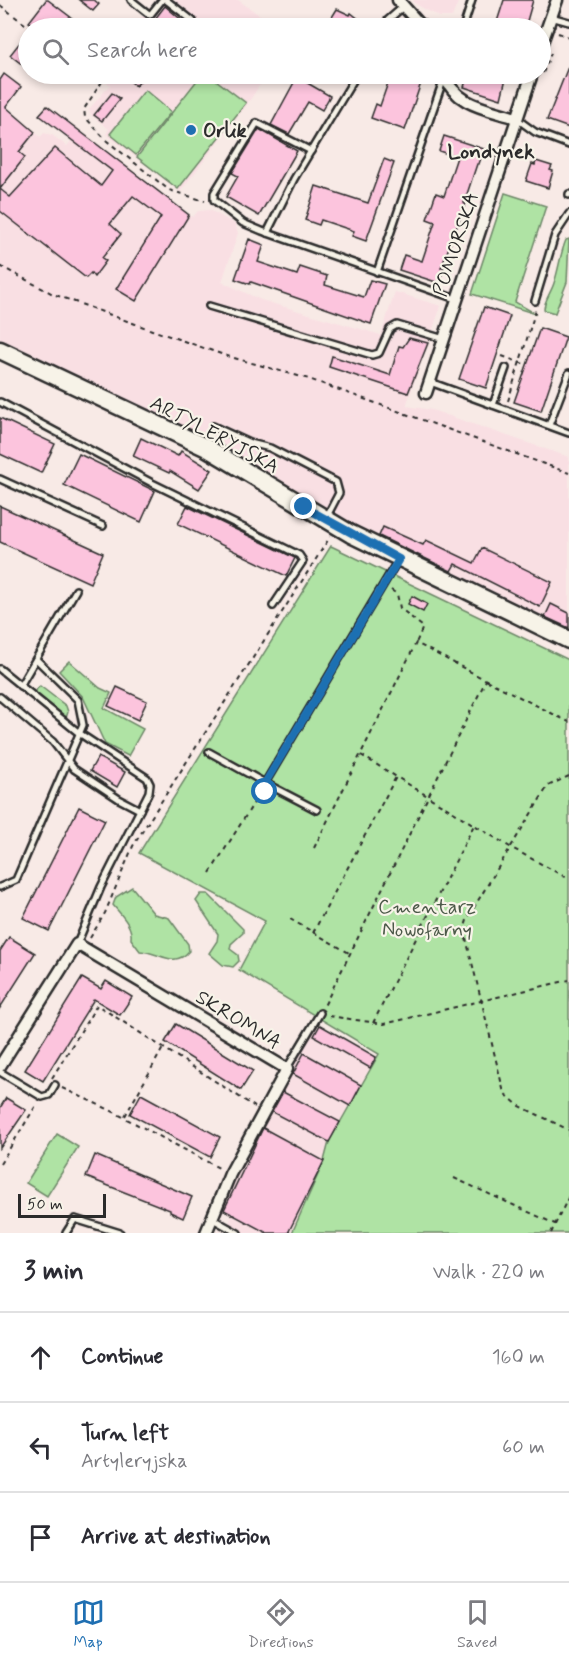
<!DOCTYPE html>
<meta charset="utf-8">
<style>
:root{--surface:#fff;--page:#f2f2f3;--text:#2b2b33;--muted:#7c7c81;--line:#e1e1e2;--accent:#1f6fb2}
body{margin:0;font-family:Mynerve,sans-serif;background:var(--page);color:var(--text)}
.scale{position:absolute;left:18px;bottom:15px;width:88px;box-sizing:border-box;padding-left:6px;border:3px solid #2b2b2b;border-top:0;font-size:16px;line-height:21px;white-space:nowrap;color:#2b2b2b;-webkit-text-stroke:4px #f7f3e8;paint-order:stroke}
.stop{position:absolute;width:18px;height:18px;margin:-14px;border:4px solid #1f6fb2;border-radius:50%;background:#fff}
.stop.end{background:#1f6fb2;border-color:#fff;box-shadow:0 2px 6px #0008}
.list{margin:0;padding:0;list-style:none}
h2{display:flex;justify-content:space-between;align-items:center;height:78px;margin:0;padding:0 24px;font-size:26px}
h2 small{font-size:20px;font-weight:400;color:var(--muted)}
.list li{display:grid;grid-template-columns:39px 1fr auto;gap:18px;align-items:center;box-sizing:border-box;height:90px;padding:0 24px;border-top:2px solid var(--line)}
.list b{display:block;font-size:22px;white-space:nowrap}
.list p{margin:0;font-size:20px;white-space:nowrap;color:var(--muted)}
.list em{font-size:20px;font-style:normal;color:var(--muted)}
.icon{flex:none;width:33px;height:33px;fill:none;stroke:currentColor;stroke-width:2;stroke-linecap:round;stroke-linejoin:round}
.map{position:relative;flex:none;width:569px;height:1233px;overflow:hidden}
.search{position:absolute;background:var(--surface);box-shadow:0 3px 9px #0003;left:18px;right:18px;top:18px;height:66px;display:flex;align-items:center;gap:15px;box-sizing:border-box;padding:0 21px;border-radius:33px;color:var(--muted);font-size:22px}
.sheet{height:348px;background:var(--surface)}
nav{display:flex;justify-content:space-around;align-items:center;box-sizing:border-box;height:84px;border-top:2px solid var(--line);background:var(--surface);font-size:16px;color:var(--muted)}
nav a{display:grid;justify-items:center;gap:3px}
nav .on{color:var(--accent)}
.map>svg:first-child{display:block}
</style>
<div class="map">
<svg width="569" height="1233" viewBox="0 0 569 1233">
<rect width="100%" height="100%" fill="#f8eae6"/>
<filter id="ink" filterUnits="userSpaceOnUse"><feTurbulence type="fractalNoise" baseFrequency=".0167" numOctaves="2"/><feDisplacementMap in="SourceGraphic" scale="12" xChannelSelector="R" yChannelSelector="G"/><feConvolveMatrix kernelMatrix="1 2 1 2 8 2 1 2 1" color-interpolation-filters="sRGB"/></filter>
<g filter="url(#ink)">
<g fill="#f9dfe3">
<path d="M156 0H238L278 28H134Z"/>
<path d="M414 0H459L452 17H440L427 11 413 2Z"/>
<path d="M100 74H267L246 106 180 192 106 134 109 129 91 115 89 109 110 85 98 76Z"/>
<path d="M0 117 35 132 40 137 44 133 52 135 67 146 79 132 189 215 193 217 198 211 210 210 235 224 238 233 222 282 261 300 381 335 395 292 441 306 406 406 432 410 569 457V631L339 518 0 340Z"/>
<path d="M313 1023 376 1057 329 1142 324 1161 292 1233H226L232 1215 215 1206Z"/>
</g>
<g fill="#afe3a4" stroke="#6d8768" stroke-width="1.5">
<path d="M202 74H208L246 103 178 189 137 157Z"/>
<path d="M145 90 171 112 136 155 110 134Z"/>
<path d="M505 193 546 206 515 302 536 314 472 294Z"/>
<path d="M569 239 567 282 555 313 544 310C544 300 551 293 554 283 559 269 560 254 566 240Z"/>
<path d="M331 546 569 660V1233H292L324 1161 329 1142 379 1054 239 970 265 921 139 853Z"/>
<path d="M69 661 100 688 111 693 104 708 143 729 128 756 105 744 83 697 59 671Z"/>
<path d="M40 686 66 706 68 712 66 718 37 696 36 690Z"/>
<path d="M132 887 154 914 169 918 188 944 189 951C174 969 160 952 140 951L131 939C133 926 121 915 113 905L116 897Z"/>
<path d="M201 894H208L243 929V933L231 944 230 949 238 955 239 961 233 967 223 965 209 953 217 941 218 934 196 901Z"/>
<path d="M57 1134 78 1147 47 1196 26 1183Z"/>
</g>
<g fill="#fcc4dd" stroke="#2b2b2b" stroke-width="1.5">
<path d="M46 0H48L85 28H38L29 22Z"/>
<path d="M79 0H94L99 4 93 11Z"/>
<path d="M504 0H533L525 28H495Z"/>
<path d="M165 6 191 28H148Z"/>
<path d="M337 9 350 15 351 13 370 28H339L329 22Z"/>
<path d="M21 41 28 47V69L10 55Z"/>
<path d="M568 67H569V128L547 120Z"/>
<path d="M4 74 21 87 6 107 35 132 19 152 25 157 0 189 10 197 55 148 101 186 112 171 39 115 47 106 189 215 136 301 116 289 161 217 133 196 110 224 121 234 102 258 106 261 94 277 91 273 86 278 0 211V80Z"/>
<path d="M121 74H146L136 86Z"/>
<path d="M391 74H424L405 130 371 118 376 104 380 106Z"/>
<path d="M468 74 484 77 485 74H507L501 99 464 87Z"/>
<path d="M297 77 330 96 322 110 308 102 289 134 271 125Z"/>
<path d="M112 93 120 99 102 121 94 115Z"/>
<path d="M259 129 297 151 259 216 226 197 238 176 232 173Z"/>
<path d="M444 136 484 149 479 164H477L464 203H466L441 268H444L439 283 399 270 404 255 422 261 435 222 427 219 436 193 444 196 457 157 439 151Z"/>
<path d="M384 159 394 163 366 241 352 236 354 231 321 220 319 225 305 220 316 186 368 203Z"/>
<path d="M536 161 552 166 550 170 553 171 548 188 526 181 532 164 535 165Z"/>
<path d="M249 239 264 245 258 262 297 275 300 267 327 276 325 285 364 297 370 280 385 284 371 324 251 282 250 284 235 279Z"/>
<path d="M484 307 510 316 486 388 459 379Z"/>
<path d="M540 328 566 337 541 411 514 402Z"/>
<path d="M409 338 428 343 408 393 329 367 332 356 390 375 399 346 403 347Z"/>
<path d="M0 418 55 444 41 473 0 454Z"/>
<path d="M141 438 178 456 181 451 212 470 199 489 170 471 169 473 133 456Z"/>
<path d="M79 454 155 491 141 522 64 485Z"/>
<path d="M0 506 103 553 90 583 0 542Z"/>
<path d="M187 506 295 558 286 576 178 524Z"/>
<path d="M383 527 423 545 426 540 474 563 482 548 552 582 540 607 455 564 451 571 379 536Z"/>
<path d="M412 596 427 604 423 612 408 604Z"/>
<path d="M551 604 569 613V628L545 617Z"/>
<path d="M117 687 147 701 138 720 108 706Z"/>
<path d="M98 757 125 772 117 787 90 771Z"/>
<path d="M79 807 105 820 49 931 23 918Z"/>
<path d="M9 937 35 953 0 1008V951Z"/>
<path d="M82 978 101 989 106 981 132 997 120 1015 94 999 43 1081 25 1070Z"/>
<path d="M176 1024 253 1071 241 1090 165 1042Z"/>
<path d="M320 1025 376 1057 370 1068 314 1036Z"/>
<path d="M304 1053 361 1085 350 1106 293 1074Z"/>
<path d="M283 1092 340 1122 329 1142 272 1112Z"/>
<path d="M141 1094 220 1137 210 1157 130 1114Z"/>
<path d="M6 1098 26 1110 0 1148V1108Z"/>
<path d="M263 1128 324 1161 288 1233H267L224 1210Z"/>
<path d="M95 1155 192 1197 183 1218 170 1212V1210L86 1177Z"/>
</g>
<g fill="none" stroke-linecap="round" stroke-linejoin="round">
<g stroke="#2b2b2b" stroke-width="10">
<g id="service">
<path d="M131 0 150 15 162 0"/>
<path d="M166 0 193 21"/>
<path d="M551 17 569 22"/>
<path d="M383 28 388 20 404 6"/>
<path d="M463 28 472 0"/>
<path d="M517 119 535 132 569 145"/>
<path d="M311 151 257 123 214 193V200L243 223 262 231 456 299"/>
<path d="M569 194V195"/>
<path d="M267 233 294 179 357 74"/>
<path d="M377 272 444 78"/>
<path d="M535 301 555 235 569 214"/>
<path d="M209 306 372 355 379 353 390 329 397 325 444 339"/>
<path d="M430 382 569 433"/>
<path d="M0 402 152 483 299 555 303 561 273 606"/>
<path d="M493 405 506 368"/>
<path d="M549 425 569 373"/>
<path d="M213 426 250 443 270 448 336 482 339 493 327 516"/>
<path d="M0 479 103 526"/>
<path d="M0 669 79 733 147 778 150 784 149 792 101 887 77 944"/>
<path d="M20 686 76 590"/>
<path d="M0 697 53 742 74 769 119 799 140 810"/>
<path d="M209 752 265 783 398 560"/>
<path d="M265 783 317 810"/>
<path d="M0 887 16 880 83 725 78 700 36 659"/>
<path d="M287 1068 320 1013"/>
<path d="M0 1072 42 1097 49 1095 55 1085"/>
<path d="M211 1218 238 1233"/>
<path d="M66 1233 75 1219 120 1233"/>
</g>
</g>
<g stroke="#2b2b2b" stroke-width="15">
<g id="minor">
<path d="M398 0 423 28"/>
<path d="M540 48 557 0"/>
<path d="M443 74C457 106 485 108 516 118"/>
<path d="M426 393 532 74"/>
<path d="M0 1066 77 944 287 1069 230 1174 206 1233"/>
</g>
</g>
<g stroke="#2b2b2b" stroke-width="21">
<path id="primary" d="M0 350 207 448 351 534 569 640"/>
</g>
<g stroke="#2b2b2b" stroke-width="2" stroke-dasharray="4.5 4.5" stroke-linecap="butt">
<path d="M0 5 30 28"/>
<path d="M140 28 145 21"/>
<path d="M558 33 569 37"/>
<path d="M543 73 551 53"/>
<path d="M86 74 101 85"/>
<path d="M107 74 84 109 85 117 107 141 169 190 205 201"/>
<path d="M0 266 53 294 152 330 227 356 309 379 569 473"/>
<path d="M502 356 524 364"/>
<path d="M508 401 536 309"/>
<path d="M391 590 397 594 400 608 423 627 416 643"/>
<path d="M486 680 569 722"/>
<path d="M361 755 510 847 569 879"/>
<path d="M569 776 548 786 468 917 464 930 504 1093 518 1105 569 1130"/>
<path d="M314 848 416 643 486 680 324 1006"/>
<path d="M210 873 260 793 265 792"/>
<path d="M290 919 349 953"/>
<path d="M313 933 396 777"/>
<path d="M90 938 105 913 133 846 330 537"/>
<path d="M329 1016 384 1024 569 980"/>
<path d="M373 1023 474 825"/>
<path d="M52 1078 97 1005 255 1107"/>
<path d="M62 1088 110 1110 219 1168"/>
<path d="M125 1116 163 1048"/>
<path d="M0 1164 37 1104"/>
<path d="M454 1178 555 1224"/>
<path d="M551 1233 569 1196"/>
</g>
<use href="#service" stroke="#f7f3e8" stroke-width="5"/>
<use href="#minor" stroke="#f7f3e8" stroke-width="10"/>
<use href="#primary" stroke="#f7f3e8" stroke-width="16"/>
</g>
</g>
<g fill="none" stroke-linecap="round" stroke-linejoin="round" filter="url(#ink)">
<path stroke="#1f6fb2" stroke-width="8" d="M265 792 268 785 265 783 399 559 304 507"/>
</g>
<circle fill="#1f6fb2" stroke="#f7f3e8" stroke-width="2" cx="191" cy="130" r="6"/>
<g text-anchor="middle" stroke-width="4.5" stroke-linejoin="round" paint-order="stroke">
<g font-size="20" font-weight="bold" fill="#2b2b2b" stroke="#f7f3e8" text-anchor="start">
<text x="203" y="137">Orlik</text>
</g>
<g font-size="20" fill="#2b2b2b" stroke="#f7f3e8">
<text transform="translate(455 244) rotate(-72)" y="7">POMORSKA</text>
<text transform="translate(215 434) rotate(28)" y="7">ARTYLERYJSKA</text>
<text transform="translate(239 1019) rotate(31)" y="7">SKROMNA</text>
</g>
<g font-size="20" fill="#4c5949" stroke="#f7f3e8">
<text x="427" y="913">Cmentarz<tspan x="427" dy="23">Nowofarny</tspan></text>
</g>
<g font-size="21" font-weight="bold" fill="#2b2b2b" stroke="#f7f3e8">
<text x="491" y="158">Londynek</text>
</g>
</g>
</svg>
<div class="scale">50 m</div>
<div class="stop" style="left:265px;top:792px"></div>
<div class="stop end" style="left:304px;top:507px"></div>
<div class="search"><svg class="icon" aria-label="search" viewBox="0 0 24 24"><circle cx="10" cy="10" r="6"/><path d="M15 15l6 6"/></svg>Search here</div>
</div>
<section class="sheet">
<h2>3 min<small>Walk · 220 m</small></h2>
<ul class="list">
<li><svg class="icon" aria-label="ahead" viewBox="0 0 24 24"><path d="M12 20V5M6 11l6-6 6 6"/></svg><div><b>Continue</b></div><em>160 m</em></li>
<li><svg class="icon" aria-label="left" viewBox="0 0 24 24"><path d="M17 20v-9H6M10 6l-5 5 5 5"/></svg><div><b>Turn left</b><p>Artyleryjska</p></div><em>60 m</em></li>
<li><svg class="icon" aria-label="arrive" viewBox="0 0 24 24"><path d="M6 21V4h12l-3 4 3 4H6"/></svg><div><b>Arrive at destination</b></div></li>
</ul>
</section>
<nav>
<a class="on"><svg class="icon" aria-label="map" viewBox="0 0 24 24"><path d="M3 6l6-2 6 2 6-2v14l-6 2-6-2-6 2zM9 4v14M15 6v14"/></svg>Map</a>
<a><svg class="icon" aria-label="directions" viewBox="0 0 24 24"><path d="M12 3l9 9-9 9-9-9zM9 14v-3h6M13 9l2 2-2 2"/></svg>Directions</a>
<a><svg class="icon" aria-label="saved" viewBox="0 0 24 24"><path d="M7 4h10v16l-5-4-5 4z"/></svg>Saved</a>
</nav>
